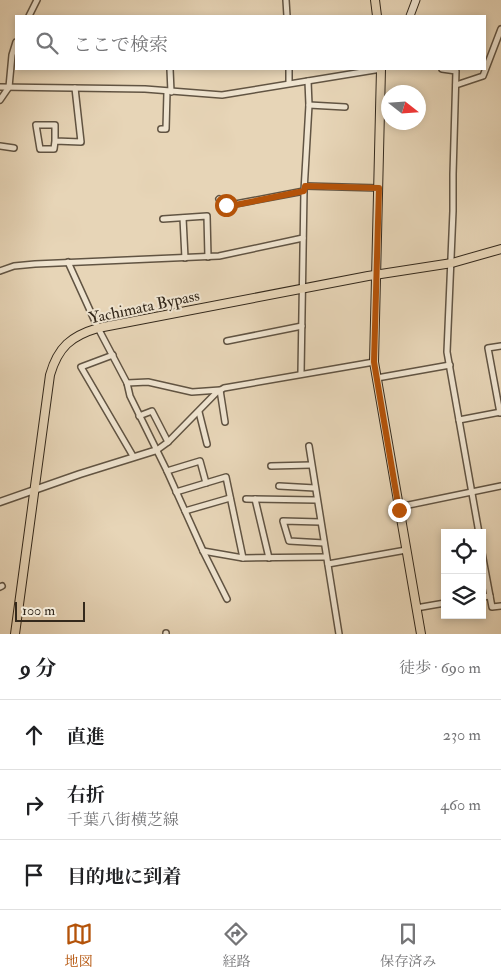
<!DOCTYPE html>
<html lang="ja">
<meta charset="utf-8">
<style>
:root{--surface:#fff;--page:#f2f2f2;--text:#202124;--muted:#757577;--line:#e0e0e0;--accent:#b45309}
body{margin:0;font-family:"IM FELL Double Pica","Noto Serif JP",serif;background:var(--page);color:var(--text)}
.controls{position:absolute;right:15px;bottom:15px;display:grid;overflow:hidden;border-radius:0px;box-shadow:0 2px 8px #0003}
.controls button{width:45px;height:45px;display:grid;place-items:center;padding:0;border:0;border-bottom:1px solid var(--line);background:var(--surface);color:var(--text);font:25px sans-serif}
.compass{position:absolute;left:381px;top:85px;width:45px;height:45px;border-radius:50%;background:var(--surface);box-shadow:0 2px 8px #0003;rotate:107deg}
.scale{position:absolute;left:15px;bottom:12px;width:70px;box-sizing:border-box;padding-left:5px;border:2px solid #34291c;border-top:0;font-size:14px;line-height:18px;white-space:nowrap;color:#34291c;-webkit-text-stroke:4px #efe4d0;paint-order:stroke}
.stop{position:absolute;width:15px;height:15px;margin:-11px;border:4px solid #b45309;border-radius:50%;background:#fff}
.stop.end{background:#b45309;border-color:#fff;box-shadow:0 1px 5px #0008}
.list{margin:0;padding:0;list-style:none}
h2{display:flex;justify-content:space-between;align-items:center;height:65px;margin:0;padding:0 20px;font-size:21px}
h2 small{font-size:16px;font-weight:400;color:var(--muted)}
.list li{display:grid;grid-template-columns:32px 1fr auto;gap:15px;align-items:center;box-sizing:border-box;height:70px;padding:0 20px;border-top:1px solid var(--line)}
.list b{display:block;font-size:19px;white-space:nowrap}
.list p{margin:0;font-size:16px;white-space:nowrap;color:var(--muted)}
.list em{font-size:16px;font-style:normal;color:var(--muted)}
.icon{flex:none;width:28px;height:28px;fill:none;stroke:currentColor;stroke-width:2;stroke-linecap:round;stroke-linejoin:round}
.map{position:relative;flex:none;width:501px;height:634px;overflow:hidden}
.search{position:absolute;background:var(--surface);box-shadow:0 2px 8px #0003;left:15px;right:15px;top:15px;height:55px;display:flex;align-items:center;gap:12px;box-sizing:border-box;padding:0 18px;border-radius:0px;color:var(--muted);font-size:19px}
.sheet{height:275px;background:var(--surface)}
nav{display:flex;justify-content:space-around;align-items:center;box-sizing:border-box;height:70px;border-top:1px solid var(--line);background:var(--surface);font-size:14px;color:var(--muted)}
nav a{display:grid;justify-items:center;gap:2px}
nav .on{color:var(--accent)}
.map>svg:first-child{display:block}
</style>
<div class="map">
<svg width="501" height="634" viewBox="0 0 501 634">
<rect width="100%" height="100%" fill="#e7d5b7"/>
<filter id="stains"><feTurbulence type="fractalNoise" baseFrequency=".004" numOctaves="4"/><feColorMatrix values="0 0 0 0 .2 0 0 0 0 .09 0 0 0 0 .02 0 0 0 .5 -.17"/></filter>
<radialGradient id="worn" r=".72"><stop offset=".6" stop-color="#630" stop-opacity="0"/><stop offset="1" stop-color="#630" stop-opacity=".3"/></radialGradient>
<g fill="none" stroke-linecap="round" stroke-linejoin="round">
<g stroke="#615443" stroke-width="8">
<g id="minor">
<path d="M286 0 287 16"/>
<path d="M29 16 37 0"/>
<path d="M170 69 171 92"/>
<path d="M289 69V83"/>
<path d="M442 69 456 71 453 174V211L447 352 479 533"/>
<path d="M456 85 483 76 501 29"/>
<path d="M0 87 145 89 222 95 381 69"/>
<path d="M0 100 9 87 12 55 16 42"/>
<path d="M309 105 345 107"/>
<path d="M161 129H166L167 92"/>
<path d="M55 141 54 149H40L36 125H55V141L81 142 75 88"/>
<path d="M0 146 14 148"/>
<path d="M305 186 379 188"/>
<path d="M219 199 223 204 230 205 304 191"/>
<path d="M183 218 185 258"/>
<path d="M163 219 207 216 208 257"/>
<path d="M68 262 98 328 127 383 130 396 167 471 203 551 227 599"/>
<path d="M0 271 14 266 35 264 219 256 303 238"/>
<path d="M227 341 302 326"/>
<path d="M113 355 81 367 133 456"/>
<path d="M301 373 304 191 309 105 308 81"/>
<path d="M377 378 450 365"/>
<path d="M127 383 148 382 192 392 220 390 225 422"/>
<path d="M199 412 207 444"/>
<path d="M500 413 488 348 501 346"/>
<path d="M139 416 152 411 168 442"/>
<path d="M459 420 501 412"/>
<path d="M309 446 339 634"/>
<path d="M157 450 168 442 216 393 224 388 374 362"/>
<path d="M271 466 311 465"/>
<path d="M167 471 200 461 206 483"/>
<path d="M279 486 315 488"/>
<path d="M176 492 226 477 243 558"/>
<path d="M246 499 316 500"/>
<path d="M255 499 269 558"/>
<path d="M399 507 501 486"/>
<path d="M185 511 230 498"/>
<path d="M320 522 283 521 289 541 324 543"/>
<path d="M203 551 243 558 326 557"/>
<path d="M482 553 492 607 501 606"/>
<path d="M328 564 406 550"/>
<path d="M0 587 2 586"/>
<path d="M482 597 490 596"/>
<path d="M416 608 445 603"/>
<path d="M166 633V634"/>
</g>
</g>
<g stroke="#615443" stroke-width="9">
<path id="tertiary" d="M0 502 80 474 157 450"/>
</g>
<g stroke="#34291c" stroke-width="9">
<path id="secondary" d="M410 16 416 0"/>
</g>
<g stroke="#34291c" stroke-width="10">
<g id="primary">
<path d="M375 0 377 16"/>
<path d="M381 69 374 362 421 634"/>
<path d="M15 634 50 375C58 347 71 336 98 328L368 276 452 263 501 249"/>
</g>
</g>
<use href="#minor" stroke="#efe4d0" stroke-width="5"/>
<use href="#tertiary" stroke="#efe4d0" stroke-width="6"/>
<use href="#secondary" stroke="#efe4d0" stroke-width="7"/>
<use href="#primary" stroke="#e7d5b7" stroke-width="8"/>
</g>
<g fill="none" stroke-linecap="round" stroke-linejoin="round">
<path stroke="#b45309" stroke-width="6" d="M226 205 230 206 304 191 305 186 379 188 374 362 399 510"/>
</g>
<g text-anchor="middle" stroke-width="4" stroke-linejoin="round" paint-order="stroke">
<g font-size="16" fill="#34291c" stroke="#efe4d0">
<text transform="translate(144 306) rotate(-12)" y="6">Yachimata Bypass</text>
</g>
</g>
<rect width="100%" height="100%" filter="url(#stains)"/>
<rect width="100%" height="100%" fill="url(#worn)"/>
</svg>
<div class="controls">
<button><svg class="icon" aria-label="locate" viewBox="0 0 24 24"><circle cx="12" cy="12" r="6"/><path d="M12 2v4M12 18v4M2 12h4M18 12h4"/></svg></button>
<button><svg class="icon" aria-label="layers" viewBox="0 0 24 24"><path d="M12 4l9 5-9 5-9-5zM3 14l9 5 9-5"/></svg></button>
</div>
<svg class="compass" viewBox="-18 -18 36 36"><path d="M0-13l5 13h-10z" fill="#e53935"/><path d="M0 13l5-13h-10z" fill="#757577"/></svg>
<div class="scale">100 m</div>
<div class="stop" style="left:226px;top:205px"></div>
<div class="stop end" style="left:399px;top:510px"></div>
<div class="search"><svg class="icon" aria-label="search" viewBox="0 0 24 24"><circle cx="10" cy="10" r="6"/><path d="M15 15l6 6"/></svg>ここで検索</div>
</div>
<section class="sheet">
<h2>9 分<small>徒歩 · 690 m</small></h2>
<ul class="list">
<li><svg class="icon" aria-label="ahead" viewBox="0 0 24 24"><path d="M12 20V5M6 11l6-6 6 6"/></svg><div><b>直進</b></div><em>230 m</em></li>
<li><svg class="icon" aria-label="right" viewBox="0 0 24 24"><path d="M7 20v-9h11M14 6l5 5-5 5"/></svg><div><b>右折</b><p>千葉八街横芝線</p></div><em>460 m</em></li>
<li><svg class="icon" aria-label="arrive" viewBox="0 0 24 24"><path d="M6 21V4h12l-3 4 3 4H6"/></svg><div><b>目的地に到着</b></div></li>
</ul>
</section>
<nav>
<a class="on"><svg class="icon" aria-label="map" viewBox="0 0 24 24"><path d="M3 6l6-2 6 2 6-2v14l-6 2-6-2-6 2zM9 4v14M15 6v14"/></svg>地図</a>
<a><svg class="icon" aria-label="directions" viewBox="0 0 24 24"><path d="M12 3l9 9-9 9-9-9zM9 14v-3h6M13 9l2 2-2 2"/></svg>経路</a>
<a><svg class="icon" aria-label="saved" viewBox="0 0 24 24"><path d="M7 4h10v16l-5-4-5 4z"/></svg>保存済み</a>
</nav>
